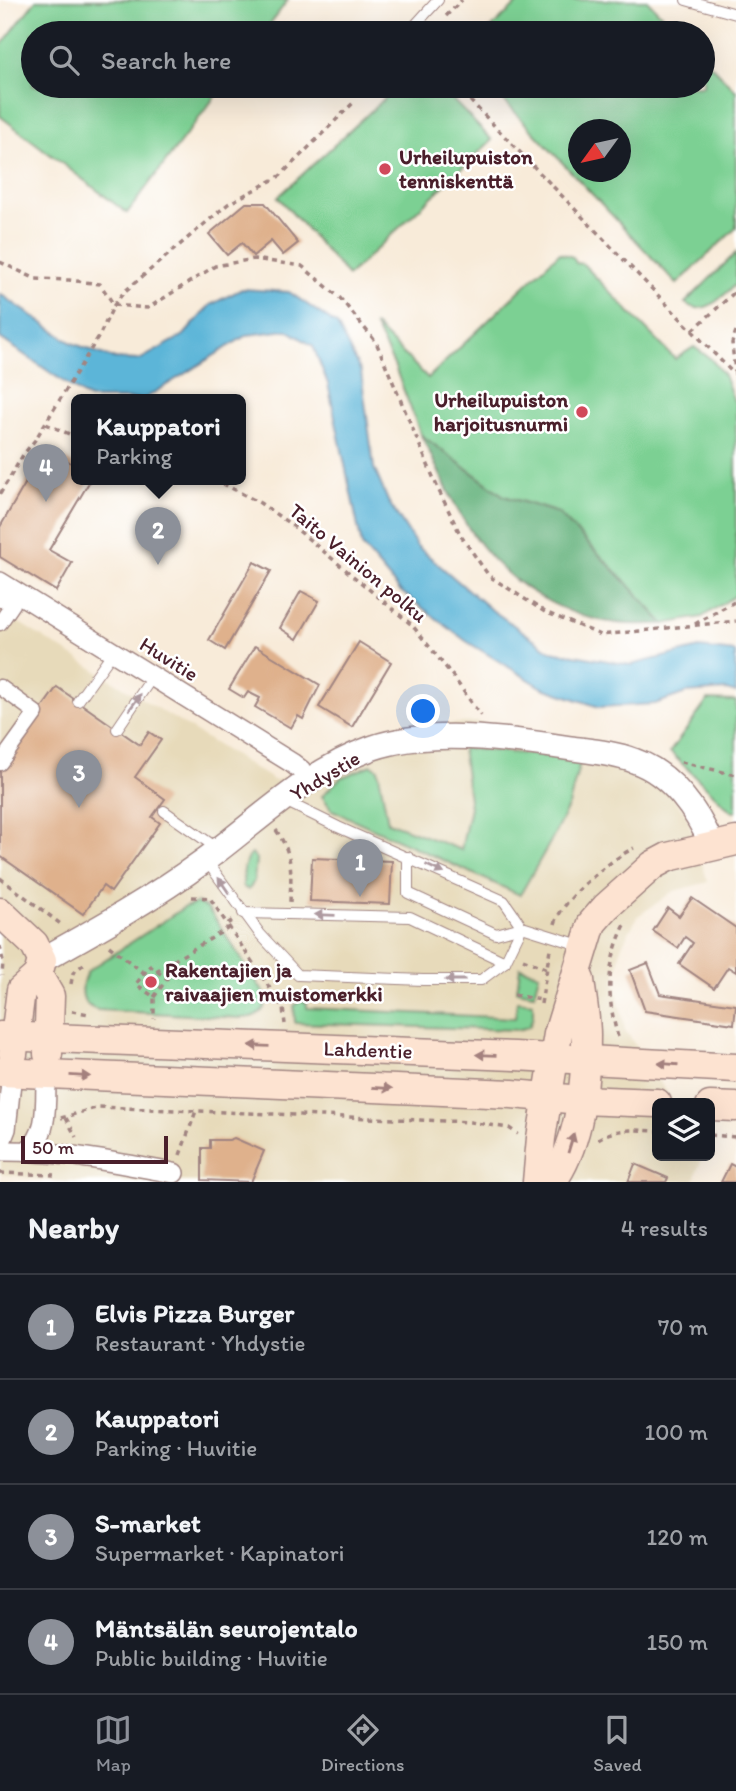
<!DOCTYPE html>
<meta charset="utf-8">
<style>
:root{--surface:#171b24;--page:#242831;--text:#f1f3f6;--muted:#9ea1a6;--line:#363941;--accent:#8c9099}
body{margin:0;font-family:Itim,sans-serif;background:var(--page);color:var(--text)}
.controls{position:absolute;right:21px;bottom:21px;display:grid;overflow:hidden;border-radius:10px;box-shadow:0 7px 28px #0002}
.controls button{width:63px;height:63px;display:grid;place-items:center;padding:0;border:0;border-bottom:2px solid var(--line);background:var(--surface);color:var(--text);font:35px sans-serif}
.compass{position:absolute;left:568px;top:119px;width:63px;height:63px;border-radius:50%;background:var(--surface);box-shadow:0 7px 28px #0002;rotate:237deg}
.scale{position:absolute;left:21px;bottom:18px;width:147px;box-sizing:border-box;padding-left:7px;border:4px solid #4a1f2b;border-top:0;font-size:19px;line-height:24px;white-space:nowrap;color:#4a1f2b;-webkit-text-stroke:5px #fff;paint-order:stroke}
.you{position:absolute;left:424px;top:712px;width:24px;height:24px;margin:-18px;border:5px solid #fff;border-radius:50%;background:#1a73e8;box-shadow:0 0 0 10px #1a73e833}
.badge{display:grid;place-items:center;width:46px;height:46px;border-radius:50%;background:var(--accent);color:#fff;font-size:23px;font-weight:700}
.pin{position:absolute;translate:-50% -58px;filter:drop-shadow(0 2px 4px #0008)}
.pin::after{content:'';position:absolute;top:37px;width:24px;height:21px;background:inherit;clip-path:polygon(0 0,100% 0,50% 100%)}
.popup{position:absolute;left:71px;top:394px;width:175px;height:91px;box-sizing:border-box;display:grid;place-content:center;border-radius:10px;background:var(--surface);filter:drop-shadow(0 2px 5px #0005);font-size:23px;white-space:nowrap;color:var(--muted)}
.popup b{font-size:26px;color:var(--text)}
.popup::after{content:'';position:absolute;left:50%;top:100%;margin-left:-14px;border:14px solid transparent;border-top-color:var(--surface)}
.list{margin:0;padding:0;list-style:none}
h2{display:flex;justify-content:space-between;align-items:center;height:91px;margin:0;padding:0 28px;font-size:30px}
h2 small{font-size:23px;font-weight:400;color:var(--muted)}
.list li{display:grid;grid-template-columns:46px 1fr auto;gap:21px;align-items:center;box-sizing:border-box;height:105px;padding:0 28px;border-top:2px solid var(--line)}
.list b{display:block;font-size:26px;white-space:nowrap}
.list p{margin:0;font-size:23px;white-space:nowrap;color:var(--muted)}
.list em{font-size:23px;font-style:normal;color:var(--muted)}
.icon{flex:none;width:38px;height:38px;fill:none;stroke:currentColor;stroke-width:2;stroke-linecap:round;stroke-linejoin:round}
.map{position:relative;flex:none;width:736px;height:1182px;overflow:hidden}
.search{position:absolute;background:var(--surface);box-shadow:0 7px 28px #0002;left:21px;right:21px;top:21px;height:77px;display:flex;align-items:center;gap:18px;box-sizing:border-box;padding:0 24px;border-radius:38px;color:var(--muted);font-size:26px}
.sheet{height:511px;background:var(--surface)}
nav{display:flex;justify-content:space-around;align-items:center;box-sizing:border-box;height:98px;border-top:2px solid var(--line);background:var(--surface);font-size:19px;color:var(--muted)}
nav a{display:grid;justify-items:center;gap:4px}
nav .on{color:var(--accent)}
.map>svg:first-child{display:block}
</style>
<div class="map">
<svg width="736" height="1182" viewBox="0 0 736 1182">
<rect width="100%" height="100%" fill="#fff"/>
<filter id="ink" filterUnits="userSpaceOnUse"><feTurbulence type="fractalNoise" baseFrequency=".0143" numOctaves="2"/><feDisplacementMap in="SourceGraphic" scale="14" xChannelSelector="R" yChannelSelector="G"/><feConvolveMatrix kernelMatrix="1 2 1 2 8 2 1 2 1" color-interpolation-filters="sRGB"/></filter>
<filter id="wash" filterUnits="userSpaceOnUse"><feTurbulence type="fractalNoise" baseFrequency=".00686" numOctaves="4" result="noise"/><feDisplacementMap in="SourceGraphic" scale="28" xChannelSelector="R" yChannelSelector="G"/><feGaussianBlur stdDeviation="1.57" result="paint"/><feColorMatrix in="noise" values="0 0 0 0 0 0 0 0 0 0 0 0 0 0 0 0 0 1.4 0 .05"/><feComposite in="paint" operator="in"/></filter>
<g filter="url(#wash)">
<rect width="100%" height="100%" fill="#f8ebd9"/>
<path fill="#e7daba" d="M0 611 275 781 321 764 387 728 477 722 653 773 686 814 708 882 674 891 638 916 621 947 615 982 625 1030 674 1103H657V1156H703L693 1182H65L0 1174Z"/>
<g fill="#7cd093" stroke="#63785f" stroke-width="2" fill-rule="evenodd">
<path d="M36 0H288L263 33H33V86H223L127 213 0 116V47Z"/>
<path d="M521 0H647L679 33H486Z"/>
<path d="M703 57 736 91V228L677 284 490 86H703ZM578 130H620V172H578Z"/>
<path d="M398 86H439L492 140 348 276 278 197Z"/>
<path d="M559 253 573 257 576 263 583 264 675 359 694 347 711 359 724 375 736 406V595L702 617 664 624 627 583 558 513 504 496 421 435 394 365 374 325 428 378Z"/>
<path d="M736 253V284C722 297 704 318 685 303Z"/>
<path d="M708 700 736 701V812L731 811 670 752Z"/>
<path d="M462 748 539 755 580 762 569 805 552 839 520 895 332 810 322 796 340 778 372 765 378 769 388 822 461 850 470 807Z"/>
<path d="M252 854 256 859 254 881 249 890 243 887C243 876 243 860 252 854Z"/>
<path d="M197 903 207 908 214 917 266 996C268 1012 255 1018 241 1018L98 1010C78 1005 80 985 88 971L185 907Z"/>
<path d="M520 967 539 974 534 994 517 991Z"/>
<path d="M301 1000 307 1003V1008L515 1018 517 1001 533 1003V1016L529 1027 517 1030 295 1023 294 1006Z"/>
</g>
<path fill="#65b27d" stroke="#586854" stroke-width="2" d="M421 435 504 496 558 513 627 583 664 624C648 624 632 625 616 623 566 617 515 588 483 548 456 515 440 472 421 435Z"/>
<path fill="#5bb5d8" stroke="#526a82" stroke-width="2" d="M242 289 289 292 337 325 361 372 374 468 388 501 417 546 489 608 551 651 631 665 699 648 735 652 736 693 726 690 686 693 655 704 599 707 543 688 466 641 399 590 362 546 328 384 313 346 287 330 247 335 144 399H89L0 338V294L72 343 115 359 139 360 184 335 210 305Z"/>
<g id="blocks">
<g fill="#dfb18c">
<path d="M246 203H265L298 243 283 255 271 241 253 256 242 243 227 255 209 234Z"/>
<path d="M46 448 76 466V479H91L49 550 72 563 56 591 0 557V527Z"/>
<path d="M254 562 271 571 225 650 209 640Z"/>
<path d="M301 591 319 601 297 639 280 628Z"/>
<path d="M359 642 391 662 352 727 319 707Z"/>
<path d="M255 646 320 685 303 719 298 716 291 728 255 707 260 698 248 692 244 698 229 689Z"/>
<path d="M57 687 140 745 149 732 161 740 135 777 165 799 152 817 160 823 111 892 103 886 83 914 0 856V767Z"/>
<path d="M312 858 392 861 390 904 310 901Z"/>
<path d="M692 898 736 928V972L728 967 714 988 679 964 693 943 685 937 678 948 653 931 668 908 679 916Z"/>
<path d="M648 963 660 994 736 1005 734 1024 645 1011 630 970Z"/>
<path d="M234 1138 264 1151 251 1182 202 1180V1148H210V1140H229Z"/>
<path d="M635 1164 668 1178 666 1182H628Z"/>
<path d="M730 1164 736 1167V1182H721Z"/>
</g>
</g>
</g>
<g filter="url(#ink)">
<use href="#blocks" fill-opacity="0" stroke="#a18582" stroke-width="2"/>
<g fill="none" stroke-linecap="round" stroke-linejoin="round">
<g stroke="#a18582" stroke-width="12">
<g id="service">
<path d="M686 0 736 14"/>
<path d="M408 33 438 0"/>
<path d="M346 89 349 86"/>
<path d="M78 701 113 652"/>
<path d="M117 729 153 676"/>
<path d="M285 801 338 827 504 901 522 927"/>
<path d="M164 811 218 849"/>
<path d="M408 857V893L496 934 522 927 583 946"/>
<path d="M206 860 260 934 298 975 423 980H481L505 962 522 927"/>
<path d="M243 913 410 917 505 962"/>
</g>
</g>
<g stroke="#a18582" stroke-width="17">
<g id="pedestrian">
<path d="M0 600 1 598 13 604 0 623"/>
<path d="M0 687 36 713 0 763"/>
</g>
</g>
<g stroke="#a18582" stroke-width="22">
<g id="minor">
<path d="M0 582 292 763 301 770 308 781"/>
<path d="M0 1144 6 1129 12 1073"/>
<path d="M0 1151C58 1150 116 1163 174 1173"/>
<path d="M27 1151C50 1134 45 1100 46 1075"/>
</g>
</g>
<g stroke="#a18582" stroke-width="27">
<path id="tertiary" d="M42 960C98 929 153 898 205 860 258 821 309 770 372 748 429 728 509 739 568 748 590 751 614 753 635 761 672 774 697 811 712 845"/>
</g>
<g stroke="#a18582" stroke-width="31">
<g id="secondary">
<path d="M0 912 34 944 42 960 38 975 50 996 48 1054"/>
<path d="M0 1036 515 1056 736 1068"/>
<path d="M13 1054 21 990 38 975"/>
<path d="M0 1072 512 1094 581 1100 657 1103"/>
<path d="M710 1106 736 1107"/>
<path d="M537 1182 541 1138 558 1034 592 923 606 907 653 865 668 857 736 841"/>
<path d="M552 1182C580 1143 586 1082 586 1035 586 1017 582 998 580 980"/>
</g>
</g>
<g stroke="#a18582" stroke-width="3.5" stroke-dasharray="5 5" stroke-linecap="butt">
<path d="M446 16 462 0"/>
<path d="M456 86 733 373"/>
<path d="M362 95 372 86"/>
<path d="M0 262 36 279 69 280 100 284 114 305"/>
<path d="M114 305 148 308 215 266 254 259 302 266 340 298 376 342 439 491 461 536 489 576 545 612 601 635 736 621"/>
<path d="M693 330 736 291"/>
<path d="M736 331 732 343 736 382"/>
<path d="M46 424 76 437"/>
<path d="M214 479 260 503 293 526 412 625 452 675 481 716"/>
<path d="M0 494 23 455 35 440 99 336 114 305 124 292 228 204 280 176 354 102"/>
<path d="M695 624 736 601"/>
<path d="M681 762 736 775"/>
<path d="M276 830C294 856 291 872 290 902"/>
<path d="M0 878 62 925"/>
<path d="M192 897 210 898 227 924 233 920"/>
<path d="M555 924C561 900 611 859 634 848"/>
<path d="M0 946 3 961 2 976"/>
<path d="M109 946 144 973"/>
<path d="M523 959 547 969"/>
<path d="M156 971 227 929V924L283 1008 285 1024"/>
<path d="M71 984 73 973 85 963"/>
<path d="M514 995 541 1000"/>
<path d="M154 997 167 979 150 966 136 984 154 997V1019"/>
<path d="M541 1004 550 949"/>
<path d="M72 1011 89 1014"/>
<path d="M618 1037C606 996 606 961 626 923"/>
<path d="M61 1118 99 1107 470 1122 509 1128 518 1134"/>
<path d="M66 1118 76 1137"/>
<path d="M710 1135 736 1137"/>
<path d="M598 1139C617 1127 636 1130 657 1131"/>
<path d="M180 1155 196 1111"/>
<path d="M0 1173 54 1175"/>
</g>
<use href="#service" stroke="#fff" stroke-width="10"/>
<use href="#pedestrian" stroke="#fff" stroke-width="14"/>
<use href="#minor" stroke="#fff" stroke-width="19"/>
<use href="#tertiary" stroke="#fff" stroke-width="24"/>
<use href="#secondary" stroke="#fde3d1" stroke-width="28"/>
</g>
<defs><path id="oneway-solid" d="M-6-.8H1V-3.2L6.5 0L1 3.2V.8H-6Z" transform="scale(1.75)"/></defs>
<g fill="#ae9aa0">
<use href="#oneway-solid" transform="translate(135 702) rotate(-54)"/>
<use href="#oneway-solid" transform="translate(435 869) rotate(25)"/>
<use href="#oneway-solid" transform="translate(224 886) rotate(-125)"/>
<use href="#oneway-solid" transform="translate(325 915) rotate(-178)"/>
<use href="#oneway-solid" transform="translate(455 980) rotate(180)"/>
</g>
<g fill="#a4817e">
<use href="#oneway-solid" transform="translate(259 1046) rotate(-178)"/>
<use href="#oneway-solid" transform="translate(486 1055) rotate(-178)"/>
<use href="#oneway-solid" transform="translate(668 1064) rotate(-176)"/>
<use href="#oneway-solid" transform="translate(80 1076) rotate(3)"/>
<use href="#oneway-solid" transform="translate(382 1088) rotate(3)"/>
<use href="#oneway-solid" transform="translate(571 1143) rotate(-73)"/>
</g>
</g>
<g fill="#d1495b" stroke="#fff" stroke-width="2.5">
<circle cx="385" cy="169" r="7"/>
<circle cx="582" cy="412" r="7"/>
<circle cx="151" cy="982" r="7"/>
</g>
<g text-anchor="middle" stroke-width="5" stroke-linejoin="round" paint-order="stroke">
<g font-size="21" font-weight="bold" fill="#4a1f2b" stroke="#fff" text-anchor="start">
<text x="399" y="164">Urheilupuiston<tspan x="399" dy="24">tenniskenttä</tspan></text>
<text x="568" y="407" text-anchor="end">Urheilupuiston<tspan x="568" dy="24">harjoitusnurmi</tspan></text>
<text x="165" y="977">Rakentajien ja<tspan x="165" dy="24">raivaajien muistomerkki</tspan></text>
</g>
<g font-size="21" fill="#4a1f2b" stroke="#fff">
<text transform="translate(358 563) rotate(40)" y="7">Taito Vainion polku</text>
<text transform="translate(169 659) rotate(32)" y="7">Huvitie</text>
<text transform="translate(325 776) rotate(-31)" y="7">Yhdystie</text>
<text transform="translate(368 1050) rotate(2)" y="7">Lahdentie</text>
</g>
</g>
</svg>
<div class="controls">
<button><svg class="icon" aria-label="layers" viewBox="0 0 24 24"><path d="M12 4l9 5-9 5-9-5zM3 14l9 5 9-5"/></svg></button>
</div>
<svg class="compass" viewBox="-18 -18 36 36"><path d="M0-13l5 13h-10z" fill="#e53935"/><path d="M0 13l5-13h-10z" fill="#9ea1a6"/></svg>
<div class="scale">50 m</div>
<div class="you"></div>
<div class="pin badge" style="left:360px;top:897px">1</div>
<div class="pin badge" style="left:158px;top:565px">2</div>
<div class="popup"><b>Kauppatori</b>Parking</div>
<div class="pin badge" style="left:79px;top:808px">3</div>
<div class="pin badge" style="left:46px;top:502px">4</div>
<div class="search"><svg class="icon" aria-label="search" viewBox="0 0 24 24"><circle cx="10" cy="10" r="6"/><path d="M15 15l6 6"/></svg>Search here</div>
</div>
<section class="sheet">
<h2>Nearby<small>4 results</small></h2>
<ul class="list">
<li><span class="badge">1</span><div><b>Elvis Pizza Burger</b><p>Restaurant · Yhdystie</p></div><em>70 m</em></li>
<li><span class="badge">2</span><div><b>Kauppatori</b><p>Parking · Huvitie</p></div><em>100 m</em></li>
<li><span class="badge">3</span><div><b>S-market</b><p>Supermarket · Kapinatori</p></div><em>120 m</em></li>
<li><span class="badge">4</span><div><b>Mäntsälän seurojentalo</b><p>Public building · Huvitie</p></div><em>150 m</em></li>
</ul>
</section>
<nav>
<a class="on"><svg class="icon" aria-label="map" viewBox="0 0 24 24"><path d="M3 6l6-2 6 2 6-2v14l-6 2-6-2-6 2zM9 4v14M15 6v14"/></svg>Map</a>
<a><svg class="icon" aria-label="directions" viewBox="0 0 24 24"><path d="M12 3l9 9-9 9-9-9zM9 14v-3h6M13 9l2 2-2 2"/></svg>Directions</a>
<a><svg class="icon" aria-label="saved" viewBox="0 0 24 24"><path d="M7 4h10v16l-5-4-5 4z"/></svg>Saved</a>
</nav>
